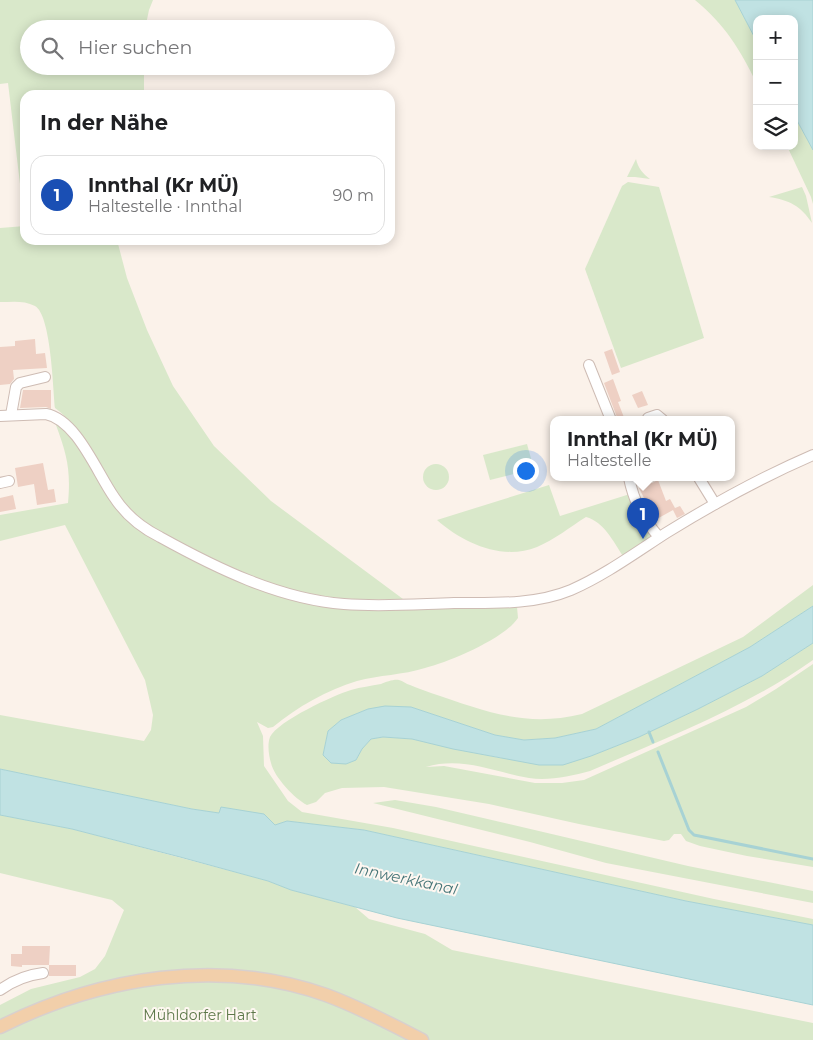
<!DOCTYPE html>
<html lang="de">
<meta charset="utf-8">
<style>
:root{--surface:#fff;--page:#f6f6f6;--text:#202124;--muted:#757577;--line:#e0e0e0;--accent:#7c3aed}
body{margin:0;font-family:Montserrat,sans-serif;background:var(--page);color:var(--text)}
.controls{position:absolute;right:15px;top:15px;display:grid;overflow:hidden;border-radius:10px;box-shadow:0 2px 12px #0003}
.controls button{width:45px;height:45px;display:grid;place-items:center;padding:0;border:0;border-bottom:1px solid var(--line);background:var(--surface);color:var(--text);font:25px sans-serif}
.you{position:absolute;left:525px;top:470px;width:18px;height:18px;margin:-12px;border:4px solid #fff;border-radius:50%;background:#1a73e8;box-shadow:0 0 0 8px #1a73e833}
.badge{display:grid;place-items:center;width:32px;height:32px;border-radius:50%;background:var(--accent);color:#fff;font-size:16px;font-weight:700}
.pin{position:absolute;translate:-50% -41px;filter:drop-shadow(0 1px 2px #0008)}
.pin::after{content:'';position:absolute;top:26px;width:18px;height:15px;background:inherit;clip-path:polygon(0 0,100% 0,50% 100%)}
.popup{position:absolute;left:550px;top:416px;width:185px;height:65px;box-sizing:border-box;display:grid;place-content:center;border-radius:10px;background:var(--surface);filter:drop-shadow(0 1px 4px #0005);font-size:16px;white-space:nowrap;color:var(--muted)}
.popup b{font-size:19px;color:var(--text)}
.popup::after{content:'';position:absolute;left:50%;top:100%;margin-left:-10px;border:10px solid transparent;border-top-color:var(--surface)}
.list{margin:0;padding:0;list-style:none}
h2{display:flex;justify-content:space-between;align-items:center;height:65px;margin:0;padding:0 20px;font-size:21px}
h2 small{font-size:16px;font-weight:400;color:var(--muted)}
.list li{display:grid;grid-template-columns:32px 1fr auto;gap:15px;align-items:center;box-sizing:border-box;height:80px;margin:0 10px 10px;padding:0 10px;border:1px solid var(--line);border-radius:15px}
.list b{display:block;font-size:19px;white-space:nowrap}
.list p{margin:0;font-size:16px;white-space:nowrap;color:var(--muted)}
.list em{font-size:16px;font-style:normal;color:var(--muted)}
.icon{flex:none;width:28px;height:28px;fill:none;stroke:currentColor;stroke-width:2;stroke-linecap:round;stroke-linejoin:round}
.map{position:relative;flex:none;width:813px;height:1040px;overflow:hidden}
.search{position:absolute;background:var(--surface);box-shadow:0 2px 12px #0003;left:20px;top:20px;width:375px;height:55px;display:flex;align-items:center;gap:12px;box-sizing:border-box;padding:0 18px;border-radius:28px;color:var(--muted);font-size:19px}
.panel{position:absolute;background:var(--surface);box-shadow:0 2px 12px #0003;left:20px;top:90px;width:375px;height:155px;border-radius:15px}
.map>svg:first-child{display:block}
</style>
<div class="map">
<svg width="813" height="1040" viewBox="0 0 813 1040">
<rect width="100%" height="100%" fill="#fbf2ea"/>
<g fill="#d9e8ca">
<path d="M0 0H153L149 10 145 29H29V66H144V95H25V240H117L127 278 147 330 173 386 214 446 271 501 403 599C371 600 339 600 308 593 272 586 237 570 204 555 188 547 170 540 156 531 144 523 133 513 124 503 106 476 81 426 55 408 53 388 51 315 35 306 24 300 12 302 0 302V228L25 226 8 83 0 84Z"/>
<path d="M695 0H735L757 42V84C739 48 726 26 695 0Z"/>
<path d="M794 115 813 150V204L811 197 787 146H794Z"/>
<path d="M636 159C638 168 643 174 650 179L635 177H627Z"/>
<path d="M628 182 659 187 704 338 621 368 585 269 622 186Z"/>
<path d="M802 187 806 196 812 223C801 206 789 200 769 197Z"/>
<path d="M56 425H60L73 439 120 511 269 592 403 608 517 607 518 618C504 639 449 662 425 668 403 675 379 675 357 681 327 690 297 707 273 727L268 728 257 722 263 736 264 766 288 801 302 812 393 828 714 899 813 919V925L686 901 364 830 287 821 275 825 221 808 219 813 192 809 0 769V715L144 741 151 730 153 715 145 680 65 525 0 541V515L68 503C71 470 67 455 56 425Z"/>
<path d="M527 444 534 469 490 480 483 455Z"/>
<circle cx="436" cy="477" r="13"/>
<path d="M549 485 560 516 630 494 652 536 623 556C613 541 604 522 586 517 570 527 554 540 537 547 502 561 463 543 437 520Z"/>
<path d="M813 585V606L750 647 596 729 555 738 524 740 495 735 411 707 368 709 341 720 328 731 323 755 356 760 362 749 371 739 383 737 412 739 500 758 591 756 639 737 698 709 762 676 813 643V660C745 708 666 738 590 771 571 776 549 781 529 778 494 772 462 756 426 767L444 766 535 783H562L584 780 746 707 776 689 813 664V867L747 856 700 846 686 841 681 834H674L669 840 664 841 579 824 489 804 384 787 342 788 325 793 316 802 307 805C295 799 274 777 271 763 269 756 267 745 270 737 278 721 334 695 351 690 361 687 371 686 381 684 386 682 394 679 399 680 403 681 406 684 410 685 416 688 424 690 431 693 485 711 525 728 582 714L743 637Z"/>
<path d="M395 800 436 807 688 866 813 891V903L606 863 530 842 373 803Z"/>
<path d="M0 815 72 829 268 881 291 890 355 907 369 919 425 934 452 950 813 1023V1040H0V1005L31 989 80 977 95 969 105 956 124 910 112 900 0 873Z"/>
</g>
<g fill="#c0e2e3" stroke="#a7d2d4">
<path d="M735 0H813V150L794 115V19H757V42Z"/>
<path d="M813 606V643L762 676 698 709 639 737 591 756 563 765H539L453 749 412 739 383 737 371 739 362 749 356 760 346 764 331 763 323 755 328 731 341 720 368 709 385 706 411 707 495 735 524 740 555 738 596 729 750 647Z"/>
<path d="M0 769 192 809 219 813 221 807 264 814 275 825 287 821 364 830 686 901 813 925V1005L397 918 291 890 268 881 180 857 72 829 0 815Z"/>
</g>
<g fill="none" stroke-linecap="round" stroke-linejoin="round">
<g stroke="#a7d2d4" stroke-width="3">
<path d="M649 732 653 742"/>
<path d="M658 752 689 830 694 835 813 859"/>
</g>
</g>
<g fill="#eed0c4">
<path d="M35 339 36 354 45 353 47 368 13 370 14 379 10 384 0 385V347L15 346V341Z"/>
<path d="M612 349 620 372 612 375 604 352Z"/>
<path d="M613 379 621 401 618 402 625 420H618L604 383Z"/>
<path d="M23 390H51V409L46 407 20 408Z"/>
<path d="M642 391 648 405 638 408 632 395Z"/>
<path d="M43 463 48 490 54 489 56 502 37 505 34 484 18 487 15 468Z"/>
<path d="M641 478H650L652 483 658 480 666 501 670 499 675 508 680 506 685 514 677 518 673 510 655 520 639 488 644 486Z"/>
<path d="M13 495 16 509 0 512V498Z"/>
<path d="M22 946H50L49 965H22V967L11 966V954H22Z"/>
<rect x="49" y="965" width="27" height="11"/>
</g>
<g fill="none" stroke-linecap="round" stroke-linejoin="round">
<g stroke="#cebcb4" stroke-width="12">
<g id="minor">
<path d="M589 365 611 420"/>
<path d="M11 415 16 387 20 383 45 377"/>
<path d="M0 416 46 414C77 420 97 473 114 497 125 514 142 528 160 537 216 568 279 599 344 604 381 607 418 604 454 603 493 603 535 605 571 590 605 575 635 553 666 533 713 504 762 477 813 455"/>
<path d="M648 418 657 415 663 420"/>
<path d="M629 478C634 502 643 519 659 537"/>
<path d="M699 478 715 504"/>
<path d="M0 483 9 481"/>
<path d="M0 990C14 980 26 975 43 973"/>
</g>
</g>
<g stroke="#d8d0ce" stroke-width="15">
<path id="major" d="M0 1027C100 977 219 957 326 995 359 1007 391 1024 422 1040"/>
</g>
<use href="#minor" stroke="#fff" stroke-width="10"/>
<use href="#major" stroke="#f2cfaa" stroke-width="12"/>
</g>
<g text-anchor="middle" stroke-width="4" stroke-linejoin="round" paint-order="stroke">
<g font-size="14" fill="#5d7849" stroke="#fef7f1">
<text x="200" y="1020">Mühldorfer Hart</text>
</g>
<g font-size="15" font-style="italic" fill="#447477" stroke="#fef7f1">
<text transform="translate(406 879) rotate(12)" y="5">Innwerkkanal</text>
</g>
</g>
</svg>
<div class="controls">
<button>+</button>
<button>−</button>
<button><svg class="icon" aria-label="layers" viewBox="0 0 24 24"><path d="M12 4l9 5-9 5-9-5zM3 14l9 5 9-5"/></svg></button>
</div>
<div class="you"></div>
<div class="pin badge" style="left:643px;top:539px;background:#1a4fb4">1</div>
<div class="popup"><b>Innthal (Kr MÜ)</b>Haltestelle</div>
<div class="search"><svg class="icon" aria-label="search" viewBox="0 0 24 24"><circle cx="10" cy="10" r="6"/><path d="M15 15l6 6"/></svg>Hier suchen</div>
<section class="panel">
<h2>In der Nähe<small></small></h2>
<ul class="list">
<li><span class="badge" style="background:#1a4fb4">1</span><div><b>Innthal (Kr MÜ)</b><p>Haltestelle · Innthal</p></div><em>90 m</em></li>
</ul>
</section>
</div>
